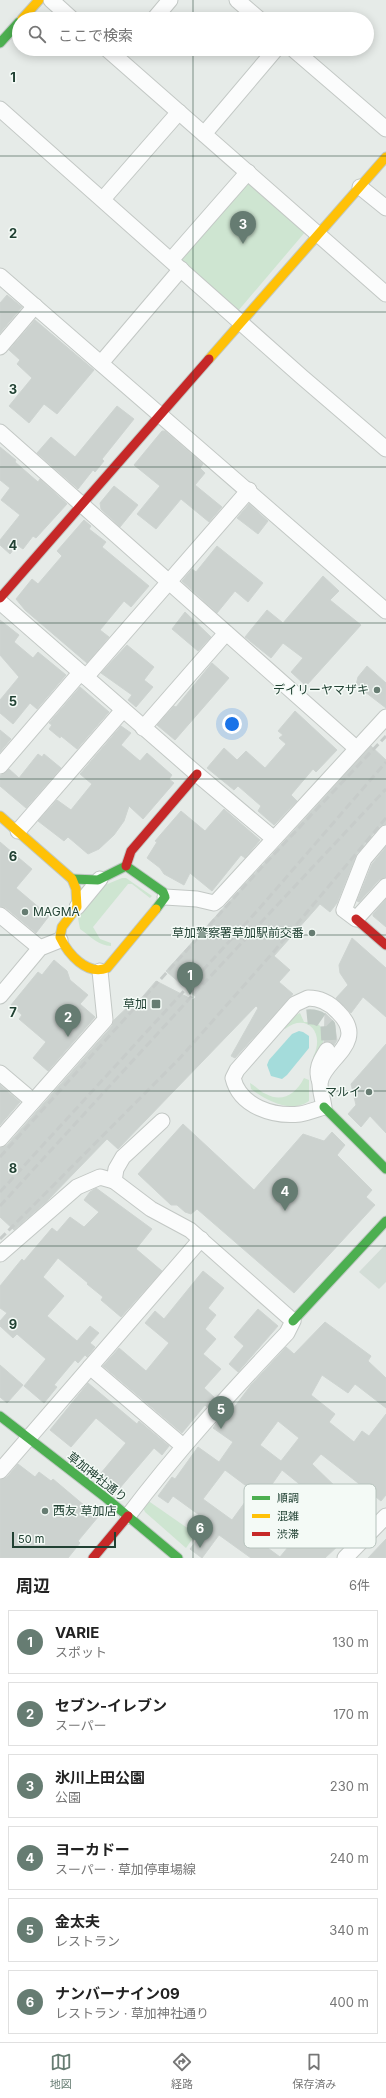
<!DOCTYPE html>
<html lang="ja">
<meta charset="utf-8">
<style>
:root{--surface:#fff;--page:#f6f6f6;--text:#222;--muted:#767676;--line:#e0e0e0;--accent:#667c72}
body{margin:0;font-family:Inter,"Noto Sans JP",sans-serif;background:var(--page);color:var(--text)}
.scale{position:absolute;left:12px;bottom:10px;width:104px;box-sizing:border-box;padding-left:4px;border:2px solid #214133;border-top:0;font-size:11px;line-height:14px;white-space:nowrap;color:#214133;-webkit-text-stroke:3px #f4faf6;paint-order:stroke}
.you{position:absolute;left:232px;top:724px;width:14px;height:14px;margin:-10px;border:3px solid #fff;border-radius:50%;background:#1a73e8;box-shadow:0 0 0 6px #1a73e833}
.badge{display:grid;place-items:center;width:26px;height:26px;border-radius:50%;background:var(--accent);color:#fff;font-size:13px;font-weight:700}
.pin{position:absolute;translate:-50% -33px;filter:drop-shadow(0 1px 2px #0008)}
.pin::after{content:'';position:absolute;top:21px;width:14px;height:12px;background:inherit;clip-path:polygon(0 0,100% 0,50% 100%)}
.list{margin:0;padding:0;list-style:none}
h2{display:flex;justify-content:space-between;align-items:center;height:52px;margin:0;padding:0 16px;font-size:17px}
h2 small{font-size:13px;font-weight:400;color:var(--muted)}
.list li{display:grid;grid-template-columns:26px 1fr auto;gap:12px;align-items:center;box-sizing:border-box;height:64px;margin:0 8px 8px;padding:0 8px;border:1px solid var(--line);border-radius:0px}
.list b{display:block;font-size:15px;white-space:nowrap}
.list p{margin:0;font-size:13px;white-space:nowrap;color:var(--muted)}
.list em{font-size:13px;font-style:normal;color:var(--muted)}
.icon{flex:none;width:22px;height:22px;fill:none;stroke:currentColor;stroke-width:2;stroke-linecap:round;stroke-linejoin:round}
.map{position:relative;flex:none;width:386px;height:1558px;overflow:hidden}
.search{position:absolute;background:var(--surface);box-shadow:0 2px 10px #0003;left:12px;right:12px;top:12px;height:44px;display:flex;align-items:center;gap:10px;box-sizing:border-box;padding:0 14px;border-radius:22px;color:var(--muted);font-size:15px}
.sheet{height:484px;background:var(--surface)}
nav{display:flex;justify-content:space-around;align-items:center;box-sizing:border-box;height:56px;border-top:1px solid var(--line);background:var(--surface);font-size:11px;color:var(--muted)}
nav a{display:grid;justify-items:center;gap:2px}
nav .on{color:var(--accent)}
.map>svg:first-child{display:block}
</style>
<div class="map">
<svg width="386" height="1558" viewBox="0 0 386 1558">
<rect width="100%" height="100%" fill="#e6ebe8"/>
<path fill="#d3ddd7" d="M386 1244V1282L379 1289 359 1272Z"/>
<g fill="#cee5d1">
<path d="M248 182 306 231 238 311 181 261V257Z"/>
<path d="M122 878H126L152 896 150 898 132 884H128L93 927 100 939 111 943V946C99 946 90 936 80 929L78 918 93 890Z"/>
<path d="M300 1013 304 1022H316L324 1030C325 1041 321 1049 315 1058L313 1057C326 1032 306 1012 285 1029L284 1028 294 1016Z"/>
<path d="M304 1078 309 1080V1101C291 1114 266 1100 251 1089L250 1083C256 1086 260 1092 266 1094 282 1103 296 1094 304 1078Z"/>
<path d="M147 1500 196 1534 186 1548 145 1512 142 1506Z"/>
</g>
<path fill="#a4dcdb" d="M299 1031 303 1032 309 1036V1048L287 1075 282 1079 271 1076 267 1065 269 1060 292 1034Z"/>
<g fill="#ccd2cf" stroke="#ced4d1" fill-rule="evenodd">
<path d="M7 295 22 307 0 333V303Z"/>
<path d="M35 320 94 370 57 414 44 404 29 423 9 406 32 378 17 364 20 360 9 350Z"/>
<path d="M117 406 134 419 102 459 104 461 95 472 93 470 78 489 37 453 51 437 75 457Z"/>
<path d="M162 431H165L203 464 200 468 205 473 195 485 222 507 209 522 181 499 156 529 137 514 160 486 134 465Z"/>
<path d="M0 447 16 460 15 462 38 482 40 479 67 504 36 538 33 536 23 549 17 545 10 554 0 545V540L20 515 1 500 10 488 0 480Z"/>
<path d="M114 486 138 505 120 527 101 509 100 503Z"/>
<path d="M249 504 268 521 258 534 237 518Z"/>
<path d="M84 520 91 526 89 529 106 542 102 547 149 586 131 607 124 601 100 630 109 637 87 663 25 610 16 599 32 579 38 584 62 556 57 551Z"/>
<path d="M217 546 263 583 248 602 235 591 217 613 182 581 192 569 196 572Z"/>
<path d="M323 576 339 591 330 600 361 625 306 686 291 672 303 658 283 643 271 658 245 637 267 610 283 623Z"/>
<path d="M185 612 211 637 198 651 172 629Z"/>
<path d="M0 620 19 635 14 642 33 658 38 652 66 675 37 709 30 703 13 724 0 713V700L19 677 0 655Z"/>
<path d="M127 645 154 667 144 680 153 687 136 707 128 700 132 695 101 673Z"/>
<path d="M212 663 229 678 175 740 157 725 174 706 176 707Z"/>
<path d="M367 666 386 683V708L356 685 358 677Z"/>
<path d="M80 687 109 712 77 749 61 736 60 738 49 729 52 725 49 723Z"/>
<path d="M295 711 337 750 316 772 313 769 291 795 297 801 274 825 258 811 261 806 238 786 234 790 207 768 224 748 237 760 246 751 265 768 286 744 279 738 283 735 278 731Z"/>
<path d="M121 726 131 733 121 745 140 761 147 753 172 775 169 779 174 783 143 819 129 806 124 821 114 835 99 849 88 854 68 837 64 841 38 821 57 800 71 810 92 784 80 774Z"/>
<path d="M0 730 11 739 0 752Z"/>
<path d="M371 746 386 760V824L379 827 357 853 337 903 330 912 320 904 274 956 290 970 279 982 293 994 235 1058 231 1056 258 1008 256 1006 118 1149 107 1139 46 1202 14 1230 0 1217V1148L7 1145 112 1026 114 1020 135 1000 138 1002 156 981 193 1000 196 997 166 971Z"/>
<path d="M38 754 42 757 44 754 61 768 26 808 0 786V776L9 769 19 778Z"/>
<path d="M224 809 260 840 245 858 241 855 212 891 190 873 184 885 164 874 160 868 147 858 157 842 155 841 181 811 205 831Z"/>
<path d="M0 842 32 869 16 888 49 916 36 933 6 908 0 906Z"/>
<path d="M386 847V877L379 880 359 902 357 901 372 864Z"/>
<path d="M386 899V927L373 916V914Z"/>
<path d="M352 938 386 968V1017L363 997 351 1013 336 998 348 985 340 973 339 965Z"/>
<path d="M54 960 67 971 70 980 88 995 80 1004 95 1017 48 1071 33 1058 46 1042 19 1019 22 1015 11 1005 38 972 42 975Z"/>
<path d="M325 1013 334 1022 337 1040 334 1045 331 1042H324Z"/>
<path d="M386 1044V1133L370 1116 361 1127 348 1114 356 1105 351 1084Z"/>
<path d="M0 1085 20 1102 0 1125Z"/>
<path d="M183 1124 254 1190 303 1134 324 1141 332 1132 345 1145 337 1155 372 1190 366 1197 375 1205 294 1293 197 1209 191 1214 185 1212 177 1205H171L138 1174Z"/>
<path d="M96 1188 152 1229 136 1249 162 1271 121 1317 101 1300 103 1297 87 1284 88 1283 58 1258 43 1277 64 1296 47 1316 77 1341 90 1326 99 1333 90 1343 95 1347 87 1357 85 1355 78 1363 75 1360 54 1385 57 1387 44 1403 24 1386 46 1359 17 1334 13 1338 0 1326V1321L7 1313 0 1308V1286L22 1259 24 1261 52 1228 57 1232 70 1217 84 1227 99 1212 84 1200 90 1192Z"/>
<path d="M203 1271 224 1288 208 1308 216 1315 205 1329 216 1339 203 1354 221 1369 204 1388 215 1398 207 1407 205 1405 182 1433 103 1366 119 1348 146 1371 169 1343 145 1323 155 1311 164 1319Z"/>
<path d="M258 1309 278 1326 238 1372 229 1364 244 1346 234 1337Z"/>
<path d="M325 1322 371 1356 368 1361 386 1378V1408L355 1384 348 1393 322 1375 311 1395 335 1414 329 1422 354 1442 362 1431 369 1436 386 1414V1495L381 1501 321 1454 312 1464 369 1519 357 1532 355 1530 325 1558H251L219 1535 202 1558 190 1549 206 1528 198 1522 202 1517 173 1496 168 1503 158 1496 172 1477 175 1479 198 1447 219 1462 233 1442 213 1428 218 1421 220 1419 224 1421 251 1385 286 1347 294 1354ZM278 1421 299 1438 281 1461 260 1445ZM225 1470 253 1491 232 1520 203 1499ZM282 1470 308 1491 309 1489 330 1509 307 1532 261 1500ZM269 1523 293 1541 280 1557 257 1540Z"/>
<path d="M0 1365 23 1385 7 1403 0 1397Z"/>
<path d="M88 1383 137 1424 139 1421 169 1446 162 1455 154 1448 119 1489 101 1473 126 1443 96 1418 71 1447 50 1430Z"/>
<path d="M18 1464 35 1477 39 1472 51 1481 53 1479 98 1517 78 1541 80 1543 68 1558H0V1480L7 1477Z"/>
<path d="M386 1539V1558H368Z"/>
</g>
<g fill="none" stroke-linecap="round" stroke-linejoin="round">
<path stroke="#bfc9c4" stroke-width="15" stroke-dasharray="15 8" stroke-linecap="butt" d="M307 1017C317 1016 321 1019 328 1026L329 1045 327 1050"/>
<g stroke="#c3c8c5" stroke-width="17">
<g id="street">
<path d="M51 0 72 19"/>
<path d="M237 0 259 19"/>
<path d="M154 19 170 0"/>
<path d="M107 49 386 294"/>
<path d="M293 49 386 129"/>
<path d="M0 109 302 377 386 449"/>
<path d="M204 134 276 49"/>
<path d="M360 187 386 208"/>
<path d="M103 199 179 112"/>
<path d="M171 260 248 172"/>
<path d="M0 276 386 611"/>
<path d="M0 347 35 306"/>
<path d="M101 363 181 269"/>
<path d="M0 432 356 748"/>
<path d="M0 602 197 774 273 838"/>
<path d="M86 677 249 490"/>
<path d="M143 728 226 633"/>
<path d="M0 766 80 673"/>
<path d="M18 831 123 710"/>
<path d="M386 833 364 859 344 910 356 919 386 886"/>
<path d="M165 897 197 899 214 903 218 900 386 717"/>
<path d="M77 907 100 879"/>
<path d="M0 915 40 948"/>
<path d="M0 996 40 948 60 940"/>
<path d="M308 998C321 998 330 1003 338 1012 370 1043 322 1060 320 1083 320 1091 323 1100 324 1107 317 1109 308 1113 300 1114 274 1117 240 1107 233 1078L237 1070 295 1004Z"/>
<path d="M0 1073 33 1101"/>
<path d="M320 1082C315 1070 320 1061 327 1050"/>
<path d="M0 1139 105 1020 100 971"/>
<path d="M0 1254 77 1187 100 1177 114 1181"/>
<path d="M90 1367 183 1446"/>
<path d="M0 1471 201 1239"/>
<path d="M128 1516C177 1451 231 1392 287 1333L293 1321 190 1230 151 1209 114 1181 116 1169 123 1157 162 1121"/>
<path d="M345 1558 386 1516"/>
</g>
</g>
<g stroke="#c1c9c5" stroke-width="11">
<g id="fast">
<path d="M0 43 19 22"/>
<path d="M72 879 98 880 126 866 163 892 165 897 156 909"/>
<path d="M324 1107 386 1169"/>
<path d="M293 1321 386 1221"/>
<path d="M0 1416 106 1498 178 1558"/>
</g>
</g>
<g stroke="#c1c9c5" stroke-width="11">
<g id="slow">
<path d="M22 19 39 0"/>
<path d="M209 359 386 157"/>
<path d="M0 816 72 879 76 889 77 907 62 927 60 937C68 954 87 976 107 968L156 909"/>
</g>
</g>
<g stroke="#c1c9c5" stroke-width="11">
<g id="jam">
<path d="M0 598 209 359"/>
<path d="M126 866 131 851 197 774"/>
<path d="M356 919 386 945"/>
<path d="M93 1558 128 1516"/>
</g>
</g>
<use href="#street" stroke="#fbfcfc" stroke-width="15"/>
<use href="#fast" stroke="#4caf50" stroke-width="9"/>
<use href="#slow" stroke="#ffc107" stroke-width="9"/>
<use href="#jam" stroke="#c62828" stroke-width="9"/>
<g stroke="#c7ccca" stroke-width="3" stroke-dasharray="8 4" stroke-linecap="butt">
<path d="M0 1157 261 868 386 736"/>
<path d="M0 1192 258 910 386 762"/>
<path d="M0 1206 191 997 386 789"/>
<path d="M0 1239 180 1058 276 949 386 818"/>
</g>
</g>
<path fill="none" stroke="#214133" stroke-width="1" stroke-opacity="0.55" d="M193 0V19M193 49V1558M0 156H386M0 312H386M0 467H386M0 623H386M0 779H386M0 935H386M0 1091H386M0 1246H386M0 1402H386"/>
<g fill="#667c72" stroke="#f4faf6" stroke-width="1.5">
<circle cx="377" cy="690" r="4"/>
<circle cx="25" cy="912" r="4"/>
<circle cx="312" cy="933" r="4"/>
<rect x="151" y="999" width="10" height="10" rx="2"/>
<circle cx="369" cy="1092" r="4"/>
<circle cx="45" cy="1511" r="4"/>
</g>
<g text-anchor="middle" stroke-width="3" stroke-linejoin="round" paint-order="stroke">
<g font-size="12" fill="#214133" stroke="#f4faf6" text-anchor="end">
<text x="369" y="694">デイリーヤマザキ</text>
<text x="33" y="916" text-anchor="start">MAGMA</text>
<text x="304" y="937">草加警察署草加駅前交番</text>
<text x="147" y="1008">草加</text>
<text x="361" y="1096">マルイ</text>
<text x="53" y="1515" text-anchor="start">西友 草加店</text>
</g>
<g font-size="12" fill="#214133" stroke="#f4faf6">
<text transform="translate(97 1477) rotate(38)" y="4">草加神社通り</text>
</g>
</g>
<rect x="244" y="1484" width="132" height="64" rx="6" fill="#f4faf6" stroke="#b5c2bc" stroke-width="1"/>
<rect x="252" y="1496" width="18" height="4" fill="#4caf50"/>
<rect x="252" y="1514" width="18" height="4" fill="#ffc107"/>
<rect x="252" y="1532" width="18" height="4" fill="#c62828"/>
<g font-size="11" fill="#214133">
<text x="277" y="1502">順調</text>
<text x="277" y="1520">混雑</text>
<text x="277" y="1538">渋滞</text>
</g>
<g font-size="13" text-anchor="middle" font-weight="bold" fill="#214133" stroke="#f4faf6" stroke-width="3" stroke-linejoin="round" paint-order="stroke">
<text x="13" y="82">1</text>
<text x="13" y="238">2</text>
<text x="13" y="394">3</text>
<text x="13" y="550">4</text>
<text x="13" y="706">5</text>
<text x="13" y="861">6</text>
<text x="13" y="1017">7</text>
<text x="13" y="1173">8</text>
<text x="13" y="1329">9</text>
</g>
</svg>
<div class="scale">50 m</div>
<div class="you"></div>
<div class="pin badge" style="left:190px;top:995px">1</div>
<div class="pin badge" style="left:68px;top:1037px">2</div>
<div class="pin badge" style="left:243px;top:244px">3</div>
<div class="pin badge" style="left:285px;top:1211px">4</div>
<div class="pin badge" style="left:221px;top:1429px">5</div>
<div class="pin badge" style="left:200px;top:1548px">6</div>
<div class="search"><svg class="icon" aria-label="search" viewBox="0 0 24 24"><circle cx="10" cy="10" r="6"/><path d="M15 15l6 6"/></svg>ここで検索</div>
</div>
<section class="sheet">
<h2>周辺<small>6件</small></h2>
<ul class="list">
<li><span class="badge">1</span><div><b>VARIE</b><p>スポット</p></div><em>130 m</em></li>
<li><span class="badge">2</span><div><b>セブン-イレブン</b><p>スーパー</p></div><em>170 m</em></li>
<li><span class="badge">3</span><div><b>氷川上田公園</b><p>公園</p></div><em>230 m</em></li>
<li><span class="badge">4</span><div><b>ヨーカドー</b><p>スーパー · 草加停車場線</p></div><em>240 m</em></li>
<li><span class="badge">5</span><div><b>金太夫</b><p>レストラン</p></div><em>340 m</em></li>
<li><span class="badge">6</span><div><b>ナンバーナイン09</b><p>レストラン · 草加神社通り</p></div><em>400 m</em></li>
</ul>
</section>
<nav>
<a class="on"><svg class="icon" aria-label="map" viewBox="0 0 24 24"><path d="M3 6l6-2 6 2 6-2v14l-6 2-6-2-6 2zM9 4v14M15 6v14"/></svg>地図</a>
<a><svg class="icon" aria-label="directions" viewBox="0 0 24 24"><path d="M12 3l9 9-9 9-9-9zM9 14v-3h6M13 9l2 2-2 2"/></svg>経路</a>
<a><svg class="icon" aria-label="saved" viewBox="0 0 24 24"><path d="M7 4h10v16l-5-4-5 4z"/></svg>保存済み</a>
</nav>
